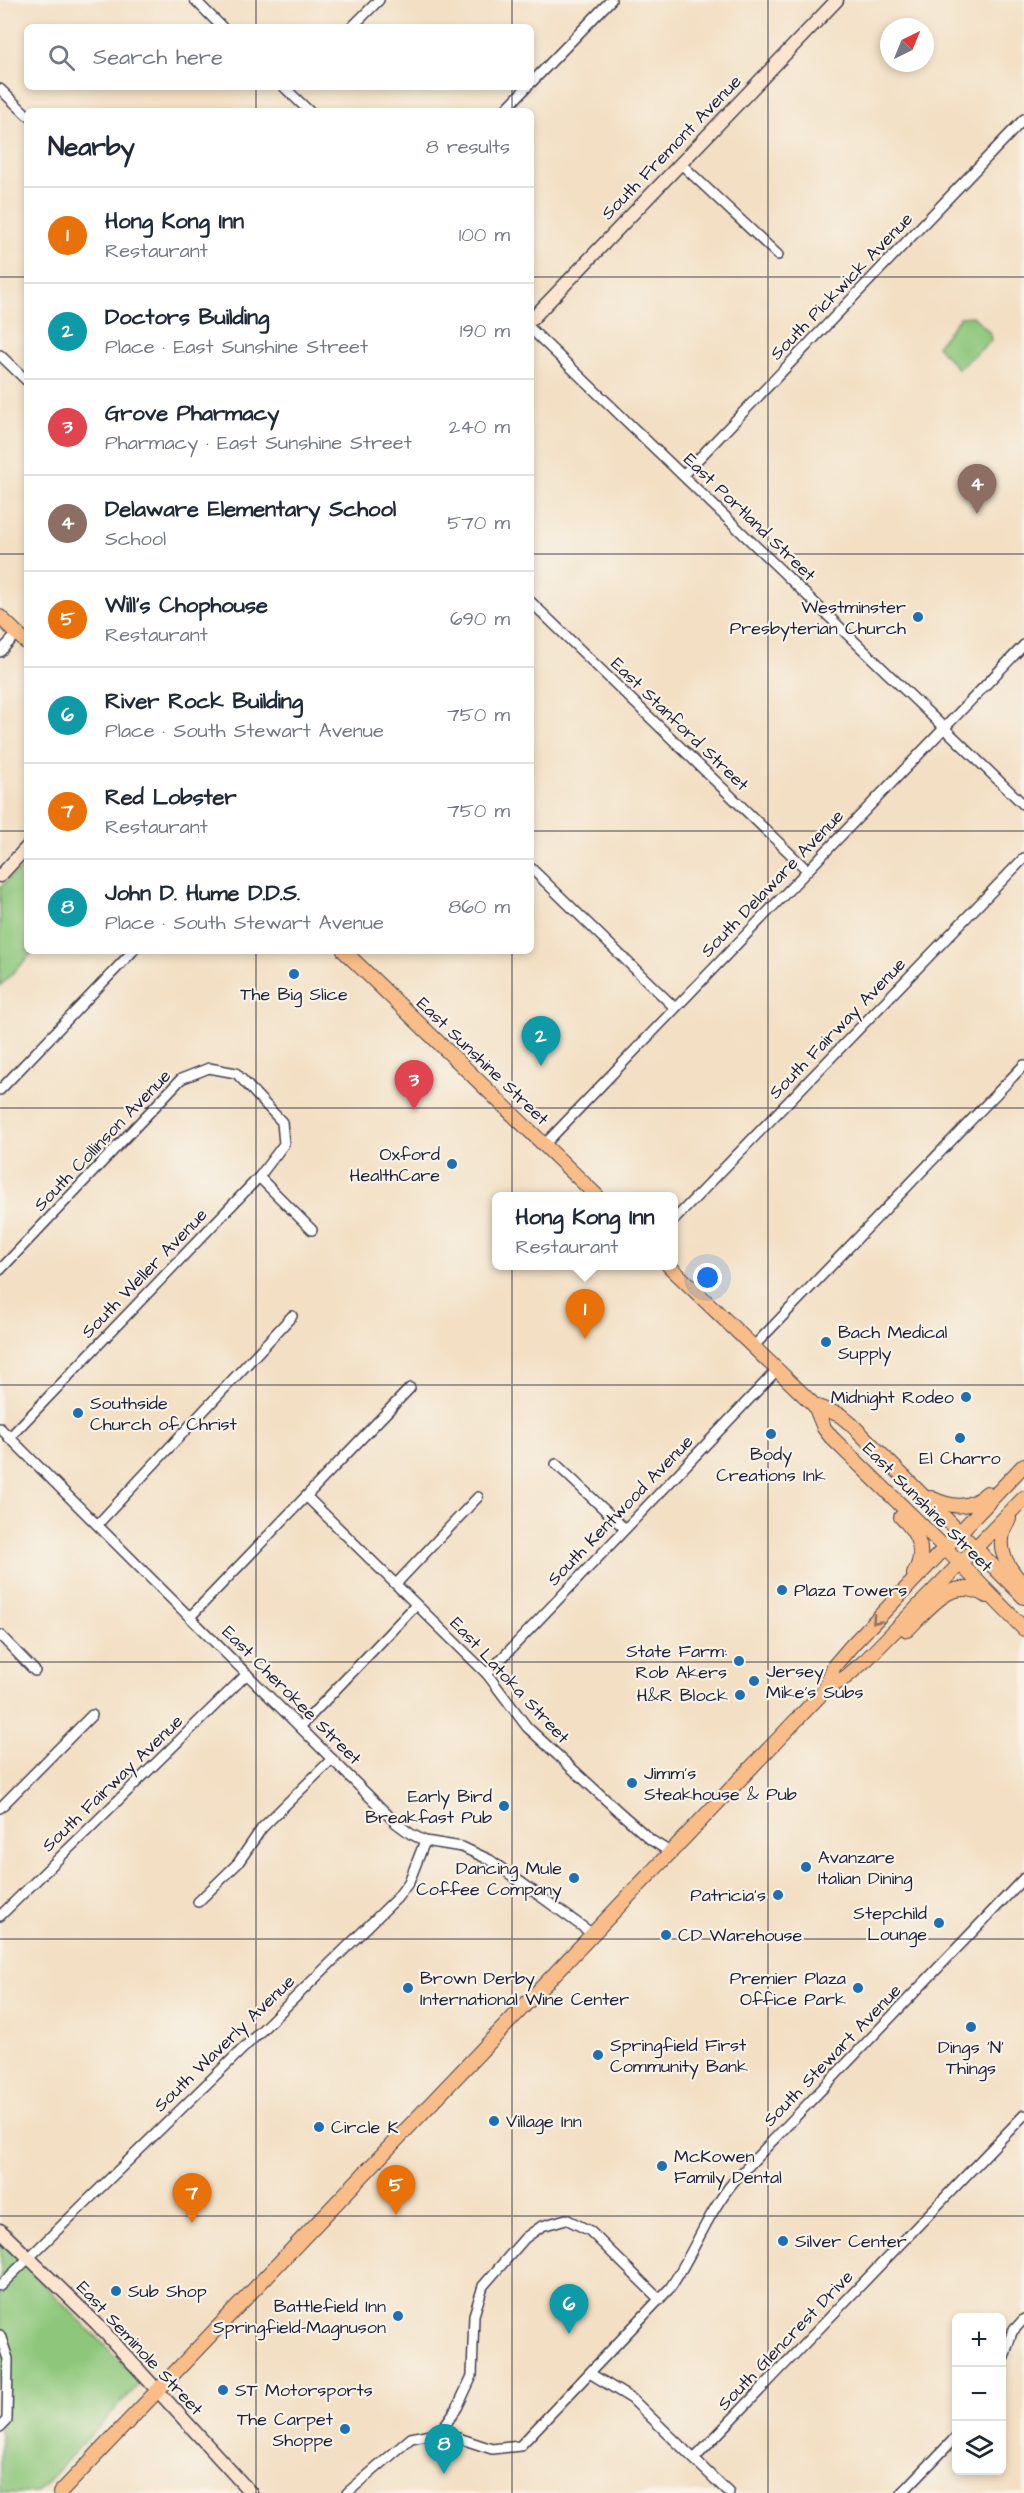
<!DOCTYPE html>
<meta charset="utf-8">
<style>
:root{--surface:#fff;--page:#f2f2f3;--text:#1f2937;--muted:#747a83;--line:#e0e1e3;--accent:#111827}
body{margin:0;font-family:"Architects Daughter",sans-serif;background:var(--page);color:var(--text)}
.controls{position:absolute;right:18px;bottom:18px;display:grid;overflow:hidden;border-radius:9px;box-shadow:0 3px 9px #0003}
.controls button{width:54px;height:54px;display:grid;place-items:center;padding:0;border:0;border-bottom:2px solid var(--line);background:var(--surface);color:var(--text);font:30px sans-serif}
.compass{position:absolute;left:880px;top:18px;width:54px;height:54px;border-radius:50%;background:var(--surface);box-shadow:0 3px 9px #0003;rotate:43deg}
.you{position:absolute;left:708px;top:1278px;width:21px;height:21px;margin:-15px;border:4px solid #fff;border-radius:50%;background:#1a73e8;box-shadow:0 0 0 9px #1a73e833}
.badge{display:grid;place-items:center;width:39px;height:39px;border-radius:50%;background:var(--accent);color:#fff;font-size:20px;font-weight:700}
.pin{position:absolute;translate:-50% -50px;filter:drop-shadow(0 2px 3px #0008)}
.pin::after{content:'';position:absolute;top:32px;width:21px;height:18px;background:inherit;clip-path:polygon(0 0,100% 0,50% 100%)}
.popup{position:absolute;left:492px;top:1192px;width:186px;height:78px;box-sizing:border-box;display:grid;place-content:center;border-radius:9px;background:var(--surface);filter:drop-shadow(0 2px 4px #0005);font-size:20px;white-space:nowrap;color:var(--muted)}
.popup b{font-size:22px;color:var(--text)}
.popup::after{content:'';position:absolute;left:50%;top:100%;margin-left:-12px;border:12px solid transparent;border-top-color:var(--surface)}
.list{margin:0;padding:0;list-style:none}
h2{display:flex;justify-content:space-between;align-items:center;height:78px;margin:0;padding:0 24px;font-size:26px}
h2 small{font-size:20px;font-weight:400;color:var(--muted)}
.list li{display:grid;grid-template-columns:39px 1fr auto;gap:18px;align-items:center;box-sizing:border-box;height:96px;padding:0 24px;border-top:2px solid var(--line)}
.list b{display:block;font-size:22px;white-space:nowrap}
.list p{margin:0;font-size:20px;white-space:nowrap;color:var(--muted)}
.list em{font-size:20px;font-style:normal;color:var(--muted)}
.icon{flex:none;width:33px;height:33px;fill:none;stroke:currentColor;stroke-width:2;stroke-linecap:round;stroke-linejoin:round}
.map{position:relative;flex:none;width:1024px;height:2493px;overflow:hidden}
.search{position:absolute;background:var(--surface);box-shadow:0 3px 9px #0003;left:24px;top:24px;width:510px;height:66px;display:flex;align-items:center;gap:15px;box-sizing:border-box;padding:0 21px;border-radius:9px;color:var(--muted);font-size:22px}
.panel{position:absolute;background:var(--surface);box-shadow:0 3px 9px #0003;left:24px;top:108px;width:510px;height:846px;border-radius:9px}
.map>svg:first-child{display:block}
</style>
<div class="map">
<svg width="1024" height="2493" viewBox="0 0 1024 2493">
<rect width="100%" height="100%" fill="#f7f3e8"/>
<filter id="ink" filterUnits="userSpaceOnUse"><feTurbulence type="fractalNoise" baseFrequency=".0167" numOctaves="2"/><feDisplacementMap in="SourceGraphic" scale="12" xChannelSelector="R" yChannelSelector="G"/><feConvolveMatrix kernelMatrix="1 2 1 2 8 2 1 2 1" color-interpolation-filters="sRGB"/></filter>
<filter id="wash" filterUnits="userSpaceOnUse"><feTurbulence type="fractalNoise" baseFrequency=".008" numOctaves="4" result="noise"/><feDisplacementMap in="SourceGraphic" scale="24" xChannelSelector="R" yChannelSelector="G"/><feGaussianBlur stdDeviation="1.35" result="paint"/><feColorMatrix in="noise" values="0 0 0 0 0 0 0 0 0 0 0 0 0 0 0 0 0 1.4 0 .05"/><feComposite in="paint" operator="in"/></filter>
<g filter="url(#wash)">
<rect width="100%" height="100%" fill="#f3dfc3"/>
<g fill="#8ec77b" stroke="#58745b" stroke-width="1.5">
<path d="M973 316 990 333 991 341 958 369 937 346 960 317Z"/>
<path d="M27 866V951H34L0 986V888L11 876Z"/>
<path d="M0 2240 138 2379 139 2384 36 2493H0Z"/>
</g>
</g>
<g filter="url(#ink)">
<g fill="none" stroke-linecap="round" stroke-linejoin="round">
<g stroke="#413e4f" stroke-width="12">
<g id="street">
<path d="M195 0 222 27"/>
<path d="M352 27 379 0"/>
<path d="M531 83 611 0"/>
<path d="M284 87 309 111"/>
<path d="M0 89 27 115"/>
<path d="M504 111 527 87"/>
<path d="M680 163 778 255"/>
<path d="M531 329 1024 805"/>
<path d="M0 355 27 381"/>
<path d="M683 475 1024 119"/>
<path d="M531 602 807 870"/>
<path d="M0 652 17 634"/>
<path d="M531 868 675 1008"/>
<path d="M0 1090 133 951"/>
<path d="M544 1145 1024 645"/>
<path d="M259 1177 312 1230"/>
<path d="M674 1220 1024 858"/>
<path d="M0 1270 181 1079 209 1068 236 1073 282 1122 284 1144 259 1177 9 1438"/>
<path d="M753 1347 1024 1065"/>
<path d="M0 1428 396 1823 411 1834 425 1841 462 1847 490 1860 594 1935"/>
<path d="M556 1464 625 1529"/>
<path d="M307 1497 487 1674 527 1727 617 1810 651 1840 670 1852"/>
<path d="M98 1524 292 1316"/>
<path d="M396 1584 478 1497"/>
<path d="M190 1617 410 1388"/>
<path d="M0 1635 35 1671"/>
<path d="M487 1674 777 1370"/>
<path d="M300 1727 416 1605"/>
<path d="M0 1808 92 1715"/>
<path d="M198 1902 238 1863 262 1828 332 1759"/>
<path d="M0 1916 247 1674"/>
<path d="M0 2286 397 1898 409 1882 425 1841"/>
<path d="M0 2335 8 2359 7 2420 0 2427"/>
<path d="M1002 2364 1012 2332 1024 2319"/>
<path d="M591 2374 632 2399 729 2493"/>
<path d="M440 2432 492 2449 520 2446 670 2288C694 2253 707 2213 735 2180L1024 1878"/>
<path d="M695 2458 1024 2115"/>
<path d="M347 2493 411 2438 440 2432 457 2408 472 2376 474 2315 483 2286 525 2238 542 2226 566 2219 590 2231 660 2300"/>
<path d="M902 2493 956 2437"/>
</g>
</g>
<g stroke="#413e4f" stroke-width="15">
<g id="secondary">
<path d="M531 320 837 0"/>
<path d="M0 876 27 847"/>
<path d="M0 2230 96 2323 251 2493"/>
</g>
</g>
<g stroke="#413e4f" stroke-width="16">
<g id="primary">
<path d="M0 617 27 643"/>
<path d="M344 951 597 1196"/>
<path d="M669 1266 815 1406 840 1415 852 1425 1024 1597"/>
<path d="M815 1406 824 1428 831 1437 944 1547 1024 1629"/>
<path d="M931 1498C952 1508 969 1510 987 1493"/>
<path d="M901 1517C918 1533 927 1552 914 1574"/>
<path d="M1009 1519C994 1544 1004 1564 1023 1584"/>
<path d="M907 1630C931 1607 951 1574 987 1596"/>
<path d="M825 1690 834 1666 853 1644 1024 1465"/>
<path d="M60 2493 825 1690 846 1677 867 1659 1024 1498"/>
</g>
</g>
<use href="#street" stroke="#fff" stroke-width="9"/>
<use href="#secondary" stroke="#fce5cf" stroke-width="12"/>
<use href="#primary" stroke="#f8bd88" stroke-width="14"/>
</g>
<defs><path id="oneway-chevron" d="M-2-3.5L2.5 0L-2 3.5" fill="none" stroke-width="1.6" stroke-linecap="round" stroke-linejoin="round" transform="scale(1.5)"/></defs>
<use stroke="#8d7062" href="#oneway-chevron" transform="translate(876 1620) rotate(133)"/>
</g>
<path fill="none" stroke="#22223b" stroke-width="1.5" stroke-opacity="0.55" d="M256 0V27M512 0V27M768 0V2493M256 87V111M512 87V111M0 277H27M531 277H1024M0 554H27M531 554H1024M0 831H27M531 831H1024M256 951V2493M512 951V2493M0 1108H1024M0 1385H1024M0 1662H1024M0 1939H1024M0 2216H1024"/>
<g fill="#1f6fb2" stroke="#f7f3e8" stroke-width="2">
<circle cx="918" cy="617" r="6"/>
<circle cx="294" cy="974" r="6"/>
<circle cx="452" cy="1164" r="6"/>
<circle cx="826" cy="1342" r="6"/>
<circle cx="966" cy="1397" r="6"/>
<circle cx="78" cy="1413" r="6"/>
<circle cx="771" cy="1434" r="6"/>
<circle cx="960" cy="1438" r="6"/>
<circle cx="782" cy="1590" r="6"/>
<circle cx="739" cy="1661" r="6"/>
<circle cx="754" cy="1681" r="6"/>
<circle cx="740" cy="1695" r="6"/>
<circle cx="632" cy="1783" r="6"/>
<circle cx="504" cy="1806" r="6"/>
<circle cx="806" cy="1867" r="6"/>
<circle cx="574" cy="1878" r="6"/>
<circle cx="778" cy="1895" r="6"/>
<circle cx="939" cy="1923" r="6"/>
<circle cx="666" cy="1935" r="6"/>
<circle cx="408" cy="1988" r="6"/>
<circle cx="858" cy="1988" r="6"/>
<circle cx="971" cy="2027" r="6"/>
<circle cx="598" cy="2055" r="6"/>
<circle cx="494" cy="2121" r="6"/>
<circle cx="319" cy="2127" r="6"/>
<circle cx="662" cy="2166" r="6"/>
<circle cx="783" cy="2241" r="6"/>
<circle cx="116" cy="2291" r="6"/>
<circle cx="398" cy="2316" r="6"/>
<circle cx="223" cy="2390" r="6"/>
<circle cx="345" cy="2429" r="6"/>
</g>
<g text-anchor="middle" stroke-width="4.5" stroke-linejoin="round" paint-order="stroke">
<g font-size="18" fill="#22223b" stroke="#f7f3e8">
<text transform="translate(671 147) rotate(-46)" y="6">South Fremont Avenue</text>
<text transform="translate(841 286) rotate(-46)" y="6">South Pickwick Avenue</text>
<text transform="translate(750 517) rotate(44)" y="6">East Portland Street</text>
<text transform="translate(680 724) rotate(44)" y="6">East Stanford Street</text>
<text transform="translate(772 883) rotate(-46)" y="6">South Delaware Avenue</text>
<text transform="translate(837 1028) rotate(-46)" y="6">South Fairway Avenue</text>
<text transform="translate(483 1061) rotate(44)" y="6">East Sunshine Street</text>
<text transform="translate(102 1140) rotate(-46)" y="6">South Collinson Avenue</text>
<text transform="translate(144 1273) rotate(-46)" y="6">South Weller Avenue</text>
<text transform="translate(928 1507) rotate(45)" y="6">East Sunshine Street</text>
<text transform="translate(620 1510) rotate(-46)" y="6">South Kentwood Avenue</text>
<text transform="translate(510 1680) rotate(47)" y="6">East Latoka Street</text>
<text transform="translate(292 1695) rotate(45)" y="6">East Cherokee Street</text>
<text transform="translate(112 1783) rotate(-44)" y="6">South Fairway Avenue</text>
<text transform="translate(224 2043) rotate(-44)" y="6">South Waverly Avenue</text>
<text transform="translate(832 2055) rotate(-46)" y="6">South Stewart Avenue</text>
<text transform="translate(785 2340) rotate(-46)" y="6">South Glencrest Drive</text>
<text transform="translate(140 2348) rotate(47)" y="6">East Seminole Street</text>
</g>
<g font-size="18" fill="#22223b" stroke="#f7f3e8" text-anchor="start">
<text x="906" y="613" text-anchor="end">Westminster<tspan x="906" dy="21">Presbyterian Church</tspan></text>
<text x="294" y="1000" text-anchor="middle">The Big Slice</text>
<text x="440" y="1160" text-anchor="end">Oxford<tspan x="440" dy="21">HealthCare</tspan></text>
<text x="838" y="1338">Bach Medical<tspan x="838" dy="21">Supply</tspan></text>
<text x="954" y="1403" text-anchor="end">Midnight Rodeo</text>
<text x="90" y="1409">Southside<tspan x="90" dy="21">Church of Christ</tspan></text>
<text x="771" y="1460" text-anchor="middle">Body<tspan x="771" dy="21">Creations Ink</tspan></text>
<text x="960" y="1464" text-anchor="middle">El Charro</text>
<text x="794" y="1596">Plaza Towers</text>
<text x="727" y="1657" text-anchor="end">State Farm:<tspan x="727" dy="21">Rob Akers</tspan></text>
<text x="766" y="1677">Jersey<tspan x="766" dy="21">Mike's Subs</tspan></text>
<text x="728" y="1701" text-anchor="end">H&amp;R Block</text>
<text x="644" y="1779">Jimm's<tspan x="644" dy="21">Steakhouse &amp; Pub</tspan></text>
<text x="492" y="1802" text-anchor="end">Early Bird<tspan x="492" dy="21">Breakfast Pub</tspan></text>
<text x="818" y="1863">Avanzare<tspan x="818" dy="21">Italian Dining</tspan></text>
<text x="562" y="1874" text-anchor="end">Dancing Mule<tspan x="562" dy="21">Coffee Company</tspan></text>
<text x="766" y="1901" text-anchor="end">Patricia's</text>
<text x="927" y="1919" text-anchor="end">Stepchild<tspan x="927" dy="21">Lounge</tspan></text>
<text x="678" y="1941">CD Warehouse</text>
<text x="420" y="1984">Brown Derby<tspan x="420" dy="21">International Wine Center</tspan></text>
<text x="846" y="1984" text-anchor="end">Premier Plaza<tspan x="846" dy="21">Office Park</tspan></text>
<text x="610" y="2051">Springfield First<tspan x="610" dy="21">Community Bank</tspan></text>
<text x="971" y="2053" text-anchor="middle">Dings 'N'<tspan x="971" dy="21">Things</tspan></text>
<text x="506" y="2127">Village Inn</text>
<text x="331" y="2133">Circle K</text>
<text x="674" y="2162">McKowen<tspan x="674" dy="21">Family Dental</tspan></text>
<text x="795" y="2247">Silver Center</text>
<text x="128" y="2297">Sub Shop</text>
<text x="386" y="2312" text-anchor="end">Battlefield Inn<tspan x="386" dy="21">Springfield-Magnuson</tspan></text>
<text x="235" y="2396">ST Motorsports</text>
<text x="333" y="2425" text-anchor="end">The Carpet<tspan x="333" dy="21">Shoppe</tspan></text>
</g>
</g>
</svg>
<div class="controls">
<button>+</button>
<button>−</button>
<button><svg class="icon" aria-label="layers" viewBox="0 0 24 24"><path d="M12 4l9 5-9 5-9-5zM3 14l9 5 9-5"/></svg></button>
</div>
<svg class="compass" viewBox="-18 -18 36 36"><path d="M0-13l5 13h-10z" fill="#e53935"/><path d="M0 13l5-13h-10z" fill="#747a83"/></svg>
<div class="you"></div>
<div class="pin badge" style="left:585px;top:1339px;background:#e8710a">1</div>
<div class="popup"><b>Hong Kong Inn</b>Restaurant</div>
<div class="pin badge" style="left:541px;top:1066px;background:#0f9aa8">2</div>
<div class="pin badge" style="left:414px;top:1110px;background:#e0444e">3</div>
<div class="pin badge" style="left:977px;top:514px;background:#8d6e63">4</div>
<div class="pin badge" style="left:396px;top:2215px;background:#e8710a">5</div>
<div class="pin badge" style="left:569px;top:2334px;background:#0f9aa8">6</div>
<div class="pin badge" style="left:192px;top:2223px;background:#e8710a">7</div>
<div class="pin badge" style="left:444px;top:2474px;background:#0f9aa8">8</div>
<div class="search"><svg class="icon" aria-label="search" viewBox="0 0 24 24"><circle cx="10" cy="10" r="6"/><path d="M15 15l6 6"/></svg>Search here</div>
<section class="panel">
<h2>Nearby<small>8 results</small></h2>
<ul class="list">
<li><span class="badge" style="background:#e8710a">1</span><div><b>Hong Kong Inn</b><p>Restaurant</p></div><em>100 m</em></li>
<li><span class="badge" style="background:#0f9aa8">2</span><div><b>Doctors Building</b><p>Place · East Sunshine Street</p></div><em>190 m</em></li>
<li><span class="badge" style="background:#e0444e">3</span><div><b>Grove Pharmacy</b><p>Pharmacy · East Sunshine Street</p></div><em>240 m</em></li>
<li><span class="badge" style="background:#8d6e63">4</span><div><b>Delaware Elementary School</b><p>School</p></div><em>570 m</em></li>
<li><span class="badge" style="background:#e8710a">5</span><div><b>Will's Chophouse</b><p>Restaurant</p></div><em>690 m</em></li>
<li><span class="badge" style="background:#0f9aa8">6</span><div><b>River Rock Building</b><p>Place · South Stewart Avenue</p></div><em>750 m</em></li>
<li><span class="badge" style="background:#e8710a">7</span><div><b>Red Lobster</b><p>Restaurant</p></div><em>750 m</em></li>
<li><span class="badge" style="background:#0f9aa8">8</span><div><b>John D. Hume D.D.S.</b><p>Place · South Stewart Avenue</p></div><em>860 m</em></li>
</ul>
</section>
</div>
